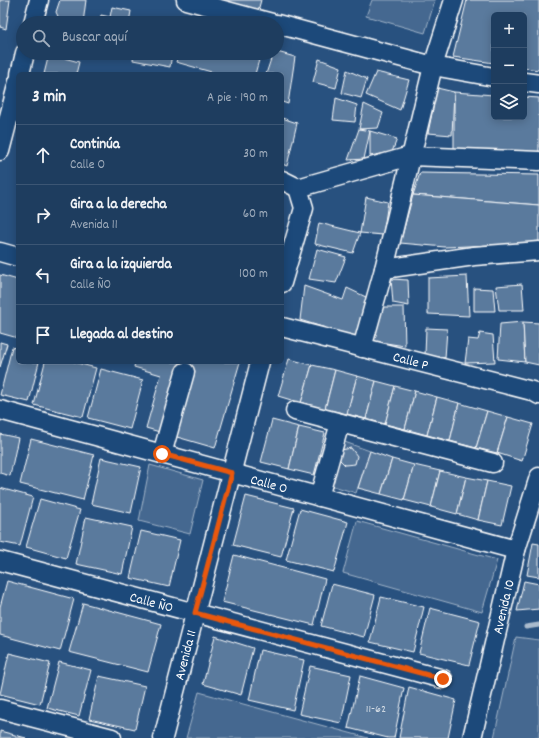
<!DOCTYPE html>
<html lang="es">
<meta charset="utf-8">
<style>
:root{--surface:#1e3d5f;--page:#2b4868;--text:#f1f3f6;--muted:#a1aebd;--line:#3c5674}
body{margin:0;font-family:Dekko,sans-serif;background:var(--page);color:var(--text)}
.controls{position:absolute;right:12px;top:12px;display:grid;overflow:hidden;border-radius:6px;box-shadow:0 2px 10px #0003}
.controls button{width:36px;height:36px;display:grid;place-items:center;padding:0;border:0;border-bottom:1px solid var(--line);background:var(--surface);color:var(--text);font:20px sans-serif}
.stop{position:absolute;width:12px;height:12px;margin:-9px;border:3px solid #ea580c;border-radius:50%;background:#fff}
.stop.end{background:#ea580c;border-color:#fff;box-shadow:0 1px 4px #0008}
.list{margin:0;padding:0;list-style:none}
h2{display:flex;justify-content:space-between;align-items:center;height:52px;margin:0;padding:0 16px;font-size:17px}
h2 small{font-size:13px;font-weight:400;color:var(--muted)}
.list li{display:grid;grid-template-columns:26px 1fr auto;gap:12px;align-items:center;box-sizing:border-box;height:60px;padding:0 16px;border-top:1px solid var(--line)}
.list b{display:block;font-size:15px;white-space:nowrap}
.list p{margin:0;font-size:13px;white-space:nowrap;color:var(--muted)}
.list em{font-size:13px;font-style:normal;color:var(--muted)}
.icon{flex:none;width:22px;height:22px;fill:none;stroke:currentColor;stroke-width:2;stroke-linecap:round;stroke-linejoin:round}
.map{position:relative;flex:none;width:539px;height:738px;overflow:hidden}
.search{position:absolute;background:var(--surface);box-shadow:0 2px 10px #0003;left:16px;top:16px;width:268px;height:44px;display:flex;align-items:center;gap:10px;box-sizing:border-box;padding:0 14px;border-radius:22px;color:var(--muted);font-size:15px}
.panel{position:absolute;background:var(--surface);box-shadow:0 2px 10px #0003;left:16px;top:72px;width:268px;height:292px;border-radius:6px}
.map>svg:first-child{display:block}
</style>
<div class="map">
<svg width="539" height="738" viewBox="0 0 539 738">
<rect width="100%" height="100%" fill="#28517f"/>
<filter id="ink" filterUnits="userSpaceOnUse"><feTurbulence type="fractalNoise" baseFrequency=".025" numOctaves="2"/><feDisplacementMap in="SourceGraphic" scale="8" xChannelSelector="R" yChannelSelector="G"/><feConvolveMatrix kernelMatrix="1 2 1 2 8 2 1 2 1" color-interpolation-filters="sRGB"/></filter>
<g filter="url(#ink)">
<g fill="#446890" stroke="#a2b4c8">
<path d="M372 0H435L425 33 366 16Z"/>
<path d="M339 440 370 451 356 493 327 484Z"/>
<path d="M150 465 203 480 190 534 139 521Z"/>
<path d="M357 521 497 560 482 612 343 573Z"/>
<path d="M516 637 539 640V738H494Z"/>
<path d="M199 692 368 738H186Z"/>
</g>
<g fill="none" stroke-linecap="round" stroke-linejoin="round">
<path stroke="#aabbcd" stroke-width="5" d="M526 627 539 625"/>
</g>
<g fill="#5a7a9d" stroke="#fff">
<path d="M0 0H10L6 29 0 27Z"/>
<path d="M60 0H86L83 23H61L56 12Z"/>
<path d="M219 0H261L258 11Z"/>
<path d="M467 0H539V70L524 68V15H494V63L453 57Z"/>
<path d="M112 7 131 11 129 23H99L101 15 110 17Z"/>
<path d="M144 18 152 21 154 23H142Z"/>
<path d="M277 52 295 57 288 104 282 102V74H266L273 53H277Z"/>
<path d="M101 53H114L112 57Z"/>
<path d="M134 53H172L170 67 133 60Z"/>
<path d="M179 53H261L255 74H215V73L176 62Z"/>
<path d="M49 54 79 62 76 74H44Z"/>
<path d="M319 59 341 67 336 88 313 82Z"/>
<path d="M347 70 367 79 361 98 342 93Z"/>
<path d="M376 72 409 80 400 110 366 95Z"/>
<path d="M437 88 454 92 452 135 428 133Z"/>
<path d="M454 92 494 95V117H524V97L539 98V152L454 150Z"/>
<path d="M336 98 357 105 355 122 333 120Z"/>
<path d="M364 104 383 113 378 128 359 129Z"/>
<path d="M282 118 297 123 287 166 282 164Z"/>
<path d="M359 129 370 131 364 159 348 160Z"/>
<path d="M370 131 397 139 392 152 370 156Z"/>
<path d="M420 173 539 175V205L413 195Z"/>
<path d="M413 195 539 205V243L445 247 400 243Z"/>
<path d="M366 197 388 202 383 235 360 233Z"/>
<path d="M319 223 360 233 353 253 315 244Z"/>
<path d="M317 249 346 257 336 283 309 279Z"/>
<path d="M0 275 18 280V338L0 333Z"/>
<path d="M467 276 469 316 428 314V278Z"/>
<path d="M391 279 408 280 409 306 393 303Z"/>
<path d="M522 284 524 310H499L496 286Z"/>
<path d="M304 286 343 300 347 288 368 298 357 338 300 320Z"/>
<path d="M474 288 493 289 495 311H474Z"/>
<path d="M383 307H404L405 346 373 341Z"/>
<path d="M523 322 525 362 498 359 500 324Z"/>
<path d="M523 322 539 323V365L525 362Z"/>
<path d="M426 328 447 329 445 358 425 355Z"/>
<path d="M480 333 493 335 495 362 465 363 468 339 478 340Z"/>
<path d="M0 342 7 344 0 367Z"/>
<path d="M12 347 18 349V362H39L29 402 0 395Z"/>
<path d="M289 359 312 365 301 403 278 396Z"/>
<path d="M45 362H73L96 368 83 417 34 405Z"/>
<path d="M135 362H240L215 448 146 428 161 375 134 367Z"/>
<path d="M312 365 335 370 325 409 301 403Z"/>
<path d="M101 369 143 380 130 429 88 418Z"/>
<path d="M335 370 357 376 347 414 325 409Z"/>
<path d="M357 376 376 381 366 419 347 414Z"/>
<path d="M376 381 395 386 385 424 366 419Z"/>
<path d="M395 386 415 391 405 429 385 424Z"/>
<path d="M415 391 437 397 427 435 405 429Z"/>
<path d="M437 397 459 403 450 441 427 435Z"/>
<path d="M459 403 487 411 476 448 450 441Z"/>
<path d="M487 411 508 417 497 453 476 448Z"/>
<path d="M508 417 533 424 522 461 497 453Z"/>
<path d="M272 420 299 427 289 469 261 462Z"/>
<path d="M299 427 325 433 314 475 289 469Z"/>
<path d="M0 434 18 438 10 476 0 473Z"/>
<path d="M31 439 94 455 83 500 20 484Z"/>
<path d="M351 448 357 456 355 464 345 465 338 458 341 450Z"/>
<path d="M370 451 392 459 381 494 358 488Z"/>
<path d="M101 458 141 467 131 513 91 504Z"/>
<path d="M392 459 414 465 404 500 381 494Z"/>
<path d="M414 465 440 471 431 507 404 500Z"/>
<path d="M440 471 466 477 457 514 431 507Z"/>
<path d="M466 477 487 481 478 520 457 514Z"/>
<path d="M487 481 511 486 502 525 478 520Z"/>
<path d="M0 488 33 497 20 546 0 542Z"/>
<path d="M246 496 294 508 281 557 233 545Z"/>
<path d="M40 499 80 510 66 558 26 547Z"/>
<path d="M300 509 348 522 334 572 286 560Z"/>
<path d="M86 517 132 527 122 574 76 564Z"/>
<path d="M141 531 180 540 169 587 130 578Z"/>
<path d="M533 543 539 544V577L527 575Z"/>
<path d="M234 555 325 579 314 625 222 602Z"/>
<path d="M7 581 74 599 60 651 0 635V607Z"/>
<path d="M524 581 539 584V609L517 611Z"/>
<path d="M332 584 375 595 364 637 321 626Z"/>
<path d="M381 597 424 607 413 652 370 642Z"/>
<path d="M83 603 161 624 148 672 69 652Z"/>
<path d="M430 608 480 621 469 665 419 653Z"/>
<path d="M215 636 253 648 241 695 203 684Z"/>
<path d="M260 650 304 660 293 710 249 700Z"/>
<path d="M9 653 50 663 40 704 0 694Z"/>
<path d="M59 662 91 670 79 716 47 708Z"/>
<path d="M310 666 351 675 341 723 299 714Z"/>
<path d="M99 676 145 686 135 729 89 719Z"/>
<path d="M360 676 404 688 394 738H388L348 728Z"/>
<path d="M409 687 456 700 448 738H399Z"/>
<path d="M0 731 26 738H0Z"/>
</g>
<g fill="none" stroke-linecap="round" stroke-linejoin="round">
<g stroke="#fff" stroke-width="21">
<g id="minor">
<path d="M186 0 272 23"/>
<path d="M33 23 39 0"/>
<path d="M277 24 433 66 494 77"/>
<path d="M20 74 25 53"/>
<path d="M524 82 539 84"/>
<path d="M0 151 18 82"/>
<path d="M282 180 298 188"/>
<path d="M298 188 410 156 539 161"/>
<path d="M0 252 18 257"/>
<path d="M384 269 474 256 539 251"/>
<path d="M282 283 304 208 298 188"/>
<path id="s1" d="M282 327 532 391 539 395"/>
<path d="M362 348 384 269 433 66 454 0"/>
<path id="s2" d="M0 410 516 550"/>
<path d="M295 411 493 463"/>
<path d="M162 454 185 372"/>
<path d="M319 497 340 423"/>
<path id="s3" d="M0 561 443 679"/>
<path d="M0 709 112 738"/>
<path id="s4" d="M163 738 260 362"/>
<path id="s5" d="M472 738 516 550 539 477"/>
</g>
</g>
<use href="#minor" stroke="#1f4a7a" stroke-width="18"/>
</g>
</g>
<g fill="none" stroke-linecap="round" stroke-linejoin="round" filter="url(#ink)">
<path stroke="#ea580c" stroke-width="5" d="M162 454 232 473 195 613 443 679"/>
</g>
<g text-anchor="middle" stroke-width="3" stroke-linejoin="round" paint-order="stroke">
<g font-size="12" fill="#d6dee6">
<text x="376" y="712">11-62</text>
</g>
<g font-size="14" fill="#fff" stroke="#1f4a7a">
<text dy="5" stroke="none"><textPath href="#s1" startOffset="133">Calle P</textPath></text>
<text dy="5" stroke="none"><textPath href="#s2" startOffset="279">Calle O</textPath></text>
<text dy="5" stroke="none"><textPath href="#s3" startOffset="157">Calle ÑO</textPath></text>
<text dy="5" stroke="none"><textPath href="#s5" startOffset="135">Avenida 10</textPath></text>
<text dy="5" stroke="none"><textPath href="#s4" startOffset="86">Avenida 11</textPath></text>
</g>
</g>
</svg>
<div class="controls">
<button>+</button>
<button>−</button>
<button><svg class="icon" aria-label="layers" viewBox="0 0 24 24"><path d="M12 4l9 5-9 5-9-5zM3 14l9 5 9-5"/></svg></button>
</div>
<div class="stop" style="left:162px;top:454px"></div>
<div class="stop end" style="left:443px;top:679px"></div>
<div class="search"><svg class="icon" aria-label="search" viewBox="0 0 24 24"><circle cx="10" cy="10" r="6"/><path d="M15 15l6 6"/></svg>Buscar aquí</div>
<section class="panel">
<h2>3 min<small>A pie · 190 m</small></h2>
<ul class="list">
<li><svg class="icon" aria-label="ahead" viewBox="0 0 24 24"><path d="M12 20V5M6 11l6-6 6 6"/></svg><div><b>Continúa</b><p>Calle O</p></div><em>30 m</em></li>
<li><svg class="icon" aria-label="right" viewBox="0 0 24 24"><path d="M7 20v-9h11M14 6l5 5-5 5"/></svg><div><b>Gira a la derecha</b><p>Avenida 11</p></div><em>60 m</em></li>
<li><svg class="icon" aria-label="left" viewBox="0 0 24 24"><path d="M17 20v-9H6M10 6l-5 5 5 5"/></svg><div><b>Gira a la izquierda</b><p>Calle ÑO</p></div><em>100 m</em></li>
<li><svg class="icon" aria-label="arrive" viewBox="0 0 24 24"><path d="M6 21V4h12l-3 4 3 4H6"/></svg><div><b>Llegada al destino</b></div></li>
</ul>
</section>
</div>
